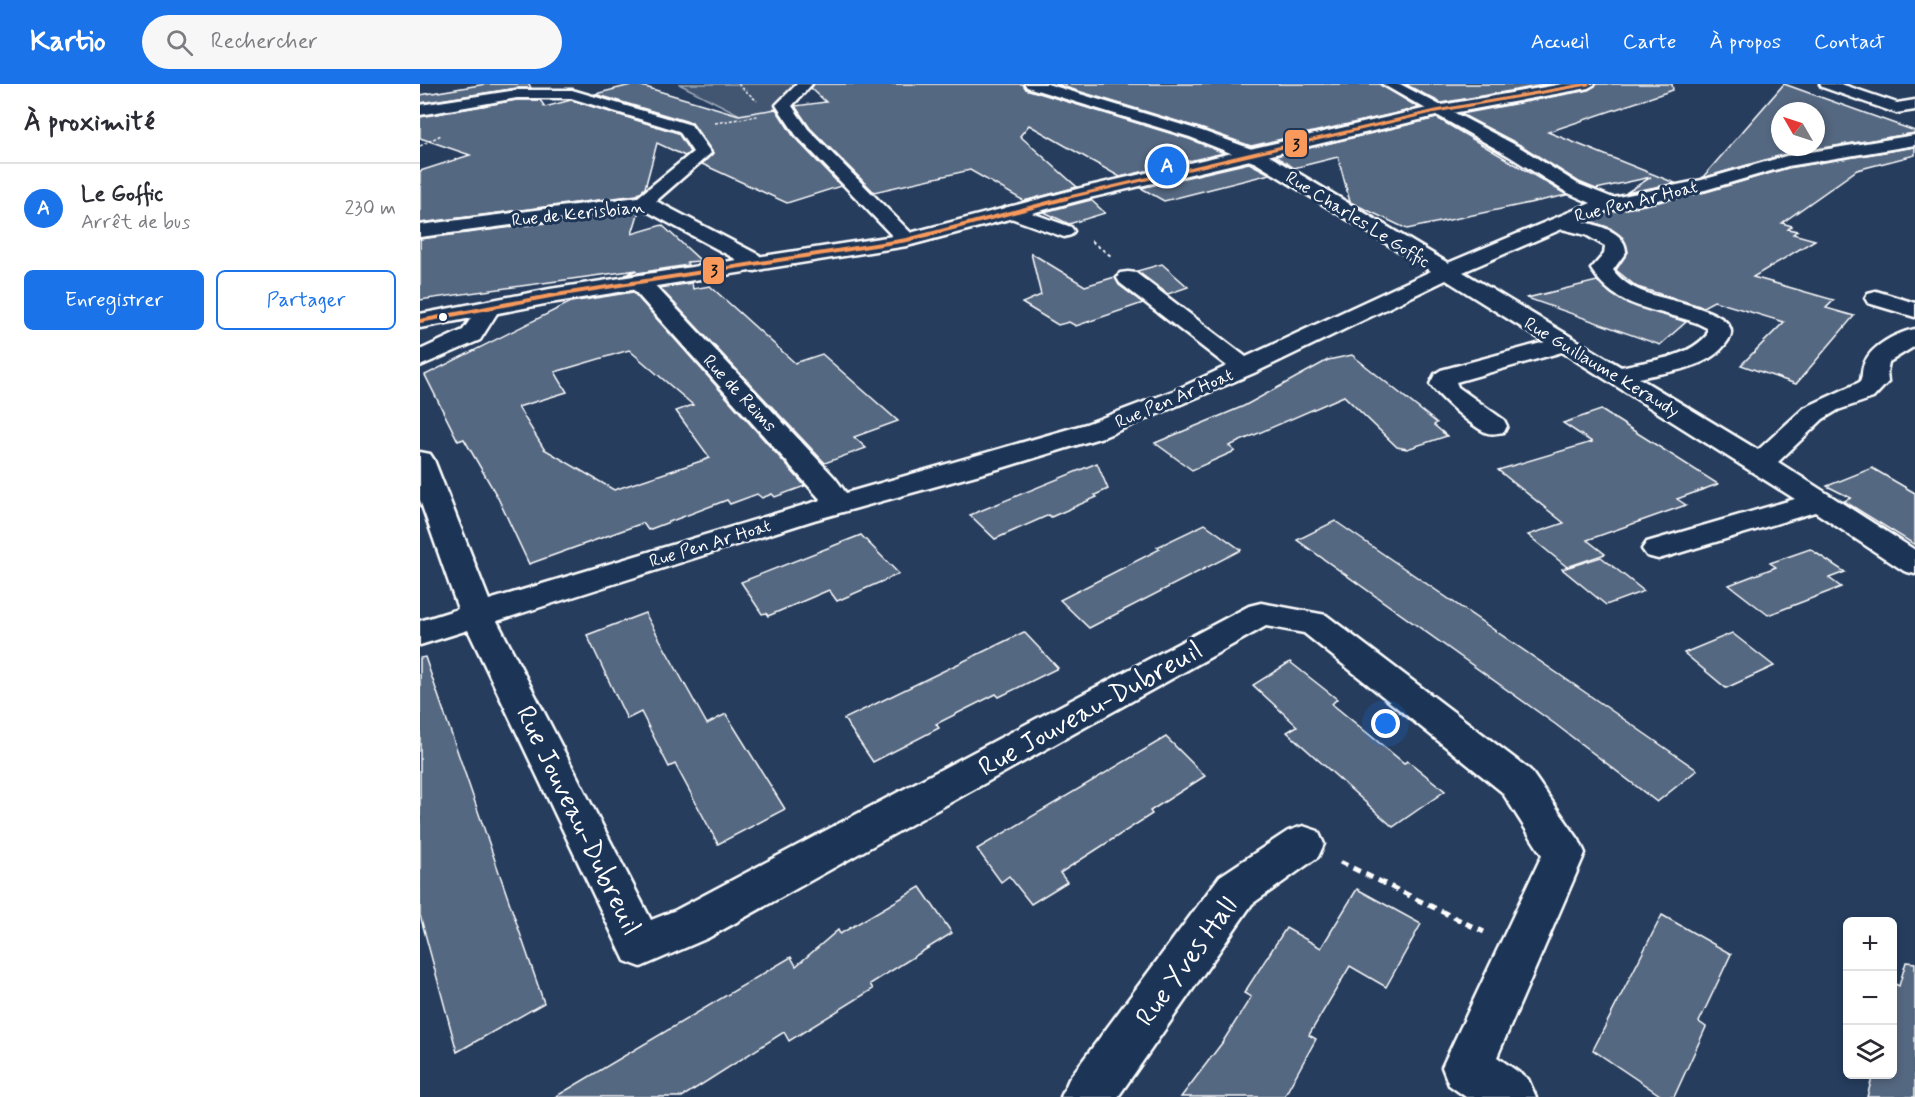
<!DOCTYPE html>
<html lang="fr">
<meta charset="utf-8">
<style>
:root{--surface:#fff;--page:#f7f7f7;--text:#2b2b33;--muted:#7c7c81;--line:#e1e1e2;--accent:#1a73e8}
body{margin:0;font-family:Mynerve,sans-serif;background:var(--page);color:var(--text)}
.controls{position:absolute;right:18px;bottom:18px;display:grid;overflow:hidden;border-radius:9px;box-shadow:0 3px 9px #0003}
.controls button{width:54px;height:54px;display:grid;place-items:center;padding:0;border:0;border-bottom:2px solid var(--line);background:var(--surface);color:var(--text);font:30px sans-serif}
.compass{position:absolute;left:1351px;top:18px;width:54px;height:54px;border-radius:50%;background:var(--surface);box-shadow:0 3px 9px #0003;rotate:309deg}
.you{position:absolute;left:966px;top:640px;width:21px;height:21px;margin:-15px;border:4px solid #fff;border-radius:50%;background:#1a73e8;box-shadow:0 0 0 9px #1a73e833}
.badge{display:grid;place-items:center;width:39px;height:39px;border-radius:50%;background:var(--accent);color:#fff;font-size:20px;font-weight:700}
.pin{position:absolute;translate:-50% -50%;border:3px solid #fff;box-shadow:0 2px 6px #0006}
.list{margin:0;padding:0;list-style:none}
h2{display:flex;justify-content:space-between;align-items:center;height:78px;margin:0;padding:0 24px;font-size:26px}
h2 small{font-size:20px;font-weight:400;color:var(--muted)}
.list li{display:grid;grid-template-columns:39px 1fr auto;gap:18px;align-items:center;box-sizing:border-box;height:90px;padding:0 24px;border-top:2px solid var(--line)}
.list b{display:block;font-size:22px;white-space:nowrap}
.list p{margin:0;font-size:20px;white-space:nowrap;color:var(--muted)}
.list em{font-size:20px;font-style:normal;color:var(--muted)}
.actions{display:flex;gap:12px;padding:18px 24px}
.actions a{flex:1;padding:14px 0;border:2px solid var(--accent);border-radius:9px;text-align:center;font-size:21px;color:var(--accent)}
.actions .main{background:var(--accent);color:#fff}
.icon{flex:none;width:33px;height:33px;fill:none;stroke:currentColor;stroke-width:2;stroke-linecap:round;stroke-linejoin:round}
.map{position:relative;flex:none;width:1495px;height:1013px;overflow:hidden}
header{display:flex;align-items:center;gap:36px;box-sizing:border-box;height:84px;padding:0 30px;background:var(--accent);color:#fff}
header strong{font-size:28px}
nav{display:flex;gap:33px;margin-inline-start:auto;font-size:21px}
.search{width:420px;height:54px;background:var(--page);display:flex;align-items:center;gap:15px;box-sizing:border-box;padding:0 21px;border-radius:33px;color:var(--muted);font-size:22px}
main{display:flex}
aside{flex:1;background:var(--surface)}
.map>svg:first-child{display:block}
</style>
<header>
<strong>Kartio</strong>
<div class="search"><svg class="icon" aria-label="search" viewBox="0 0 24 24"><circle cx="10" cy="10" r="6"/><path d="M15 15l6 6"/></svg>Rechercher</div>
<nav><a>Accueil</a><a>Carte</a><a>À propos</a><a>Contact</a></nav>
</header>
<main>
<aside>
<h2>À proximité<small></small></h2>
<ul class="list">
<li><span class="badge">A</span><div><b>Le Goffic</b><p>Arrêt de bus</p></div><em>230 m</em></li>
</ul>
<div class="actions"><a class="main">Enregistrer</a><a>Partager</a></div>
</aside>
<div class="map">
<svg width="1495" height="1013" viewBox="0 0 1495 1013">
<rect width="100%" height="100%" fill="#263d5e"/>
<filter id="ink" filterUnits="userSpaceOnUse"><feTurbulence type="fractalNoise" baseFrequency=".0167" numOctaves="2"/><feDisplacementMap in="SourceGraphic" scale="12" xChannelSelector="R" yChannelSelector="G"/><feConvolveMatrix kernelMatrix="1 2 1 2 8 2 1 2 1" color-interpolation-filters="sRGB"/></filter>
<g filter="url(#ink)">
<path fill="#425672" stroke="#a0aab8" stroke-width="1.5" d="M259 0H381L362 28 324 33Z"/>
<g fill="#556781" stroke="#fff" stroke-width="1.5" fill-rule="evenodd">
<path d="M66 0H109L111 4H97L0 19V11Z"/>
<path d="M215 0 319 31 356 25 374 53 421 102 367 119 282 80 293 69 272 39 175 10Z"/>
<path d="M394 0H603L606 5 769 55 804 69 700 93 609 41 600 52 657 103 604 117 550 86 454 108 390 44 375 22 406 18 391 4Z"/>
<path d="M635 0H960L999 24 831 62 783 45Z"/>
<path d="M985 0H1130L1021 19Z"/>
<path d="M1177 0H1252L1253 6 1128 48 1255 99 1206 109 1231 93 1176 105 1159 98 1102 62 1041 30 1168 6Z"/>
<path d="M1364 0 1495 47V49L1366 70 1282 94ZM1360 27H1396V63H1360Z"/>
<path d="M97 16H120L125 23 151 16 258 49 270 68 265 72 237 59 225 104 217 111 0 139V87L50 71 0 54V33Z"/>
<path d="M1017 34 1147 111 987 145 930 118 918 73 874 84 855 72Z"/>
<path d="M1495 63V71L1437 86 1362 139 1372 142 1368 145 1377 147 1373 150 1395 156 1333 193 1414 216 1406 224 1434 232 1376 300 1321 281 1364 238 1294 217 1283 223 1217 203 1196 186 1208 168 1203 154 1190 144 1167 136 1182 130 1286 108 1368 84Z"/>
<path d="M829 79 850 90 744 117 721 104Z"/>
<path d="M671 116 685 129 649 140 624 128Z"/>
<path d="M219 127 212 150 242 141 281 177 267 178 268 181 205 191 217 186 0 216V155Z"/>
<path d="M611 169 665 202 695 193 699 201 723 219 656 242 649 238 638 241 602 219 621 211Z"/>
<path d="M742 180 768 203 748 210 717 187Z"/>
<path d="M1177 197 1191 210 1204 218 1266 238 1240 261 1107 214Z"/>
<path d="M272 199 273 205 290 202 375 279 402 270 478 337 434 353 446 364 405 379 240 204Z"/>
<path d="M213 208 385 402 355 413 352 410 342 414 337 410 310 420 307 416 228 446 223 439 109 480 77 412 44 355 38 357 5 291 151 218ZM209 266 273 321 256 327 290 374 194 406 124 365 98 323 147 308 135 288Z"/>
<path d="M932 271 1017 339 1014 341 1027 352 987 365 977 363 924 312 809 362 815 367 772 386 735 359 824 322 908 276Z"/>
<path d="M1181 326 1298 400 1257 415 1266 421 1167 456 1185 470 1147 483 1108 451 1144 439 1078 386 1172 358 1143 339Z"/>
<path d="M677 379 688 405 675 411 677 413 631 433 629 431 575 455 550 431Z"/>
<path d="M1452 384 1495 409V461L1424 417 1431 414 1407 402Z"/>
<path d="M915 437 1156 602 1277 686 1237 718 1135 640 877 456Z"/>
<path d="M785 440 821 466 669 544 640 516 740 465 737 463Z"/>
<path d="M441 451 479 490 417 517 409 506 348 532 346 529 342 530 321 498Z"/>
<path d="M1390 465 1425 488 1409 494 1421 503 1348 531 1309 501 1356 483 1350 479Z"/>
<path d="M1181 473 1224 507 1186 521 1142 485Z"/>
<path d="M225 529 287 640 306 630 365 725 298 760 255 680 249 683 221 628 207 635 167 551Z"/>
<path d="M604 548 638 584 579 613 576 610 516 640 519 644 453 678 424 635Z"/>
<path d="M1312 549 1354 582 1306 604 1264 569Z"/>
<path d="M5 573 124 919 37 968 0 831V574Z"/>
<path d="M870 578 917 615 912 620 984 679 988 677 1025 707 973 743 867 648 877 642 833 601Z"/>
<path d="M746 653 785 692 730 727 732 730 640 789 647 798 611 820 589 792 581 798 557 765Z"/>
<path d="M500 803 532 849 450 900 453 905 369 957 364 948 262 1013H135L371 873 376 882 418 846 420 850Z"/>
<path d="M937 805 1001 840 966 903 930 882 889 951 896 955 864 1013H761L802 959 831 913 824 909 866 844 901 864Z"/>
<path d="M1242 831 1311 870 1279 938 1286 943 1254 1013H1243L1173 966Z"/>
<path d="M1486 878 1495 879V1013H1447L1453 990H1473V899L1479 902Z"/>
</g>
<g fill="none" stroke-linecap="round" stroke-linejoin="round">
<g stroke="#fff" stroke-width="5">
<g id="minor">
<path d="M377 0H392L372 22 388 45 494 152 497 156 494 160H480L376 51 356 21Z"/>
<path d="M605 0H627L782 47 848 71 1028 179 1171 119 1146 108 1089 72 962 0H980L1101 64 1158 100 1193 114 1282 96 1366 72 1495 51V61L1368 82 1285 106 1181 128 1160 137C1176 141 1206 147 1206 168L1193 186C1201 197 1212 204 1226 209 1242 216 1325 227 1309 255 1291 285 1250 287 1219 294L1338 366 1384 324 1440 298C1443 293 1441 286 1444 280 1451 261 1477 249 1495 245V262L1469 278 1467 288 1468 298 1453 314 1418 326 1403 335 1358 378 1495 466V490L1484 487 1395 428 1249 472 1238 475 1227 472 1222 465 1227 458 1375 415 1142 268 1036 298 1038 303 1084 336 1087 342 1084 348C1077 349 1071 351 1065 348 1049 340 1020 314 1010 300L1015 290 1021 286 1125 258 1026 196 834 289 686 352 585 383 394 436 77 537 231 836 256 826 829 522 841 519 906 531 1110 686 1159 756 1165 769 1077 973 1108 995 1116 1013H1046L1029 1001 1022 983 1122 771 1082 708 884 549 846 542 288 854 221 883 205 877 48 546 0 561V537L38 525 0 416V368L10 370 14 376 69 516 401 416 212 204 209 199 212 194 220 192 228 194 415 394 426 409 666 340 758 305 807 282 700 199 697 194 700 189 708 188 716 189 826 273 1011 187 836 79 770 53 607 3ZM1142 145 1166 151 1185 162 1184 170 1171 185C1197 226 1235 224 1277 239L1287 244V251C1266 275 1231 276 1201 283L1043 188Z"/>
<path d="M1400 0H1421L1477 19 1495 16V26L1476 29 1402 3Z"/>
<path d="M97 6H152L271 41 291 69 236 117 339 171 346 181 342 185 335 187 328 185 323 179 221 124 0 153V141L218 113 273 68 259 47 151 14H97L0 31V21Z"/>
<path d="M592 122 651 143 654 147 651 151 644 153 585 132 582 128 585 124Z"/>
<path d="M1456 207 1495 219V233L1448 219 1445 214 1448 209Z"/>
<path d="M68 219 76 221 79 226 60 256 0 282V266L43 246 60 221Z"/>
<path d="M883 742 898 747 904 760 898 773 832 820 698 1013H641L649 995 800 792 868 747Z"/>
</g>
</g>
<g stroke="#fff" stroke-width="5">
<path id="tertiary" d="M1143 0H1175L1168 4 1016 32 665 115 487 162 130 219 0 244V230L130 205 486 150 661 104 1016 22Z"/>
</g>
<g stroke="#fff" stroke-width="1.5" stroke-dasharray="3 2" stroke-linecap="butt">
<path d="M318 0 337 17"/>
<path d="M295 39 338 32"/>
<path d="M0 62 21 51"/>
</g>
<path stroke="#fff" stroke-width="2" stroke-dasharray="4 3" stroke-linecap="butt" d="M671 157 691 172"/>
<path stroke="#fff" stroke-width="5" stroke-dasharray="8 6" stroke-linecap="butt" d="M920 778 1064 848"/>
<use href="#minor" fill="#1d3557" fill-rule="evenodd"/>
<use href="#tertiary" fill="#1d3557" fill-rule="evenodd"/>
<g stroke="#1d3557" stroke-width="5">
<path id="bus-1-far1" d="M641 115 1016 27 1168 0"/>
</g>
<g stroke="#1d3557" stroke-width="7">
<path id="bus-1" d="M0 237 130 212 487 156 647 114"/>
</g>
<use href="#bus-1-far1" stroke="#f99a5c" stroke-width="3"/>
<use href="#bus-1" stroke="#f99a5c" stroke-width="4"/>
</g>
</g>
<circle fill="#fff" stroke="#1d3557" stroke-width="2" cx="23" cy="233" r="5"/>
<g text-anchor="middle" stroke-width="6" stroke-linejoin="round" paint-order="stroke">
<g font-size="18" fill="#fff" stroke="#1d3557">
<text transform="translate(1216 117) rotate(-14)" y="6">Rue Pen Ar Hoat</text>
<text transform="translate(158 129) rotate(-6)" y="6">Rue de Kerisbian</text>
<text transform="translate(938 135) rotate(32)" y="6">Rue Charles Le Goffic</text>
<text transform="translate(1182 283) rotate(31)" y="6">Rue Guillaume Keraudy</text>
<text transform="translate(320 309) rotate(47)" y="6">Rue de Reims</text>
<text transform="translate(754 314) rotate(-23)" y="6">Rue Pen Ar Hoat</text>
<text transform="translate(290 459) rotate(-17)" y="6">Rue Pen Ar Hoat</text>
</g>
<g font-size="27" fill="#fff" stroke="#1d3557">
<text transform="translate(670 624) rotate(-29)" y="9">Rue Jouveau-Dubreuil</text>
<text transform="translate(159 736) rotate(64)" y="9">Rue Jouveau-Dubreuil</text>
<text transform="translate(766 877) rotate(-54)" y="9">Rue Yves Hall</text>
</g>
</g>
<g stroke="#1d3557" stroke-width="2">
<rect x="864" y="45" width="24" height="29" rx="6" fill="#f99a5c"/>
<rect x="282" y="172" width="23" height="29" rx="6" fill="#f99a5c"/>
</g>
<g font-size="16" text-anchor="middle" font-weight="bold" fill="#111">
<text x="876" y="66">3</text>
<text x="294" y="192">3</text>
</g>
</svg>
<div class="controls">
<button>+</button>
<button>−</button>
<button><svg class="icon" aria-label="layers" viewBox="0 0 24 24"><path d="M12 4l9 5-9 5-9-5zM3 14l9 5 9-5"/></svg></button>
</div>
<svg class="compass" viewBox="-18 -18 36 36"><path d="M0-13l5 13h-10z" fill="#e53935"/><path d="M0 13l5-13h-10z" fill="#7c7c81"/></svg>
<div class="you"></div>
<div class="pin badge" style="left:747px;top:82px">A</div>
</div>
</main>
